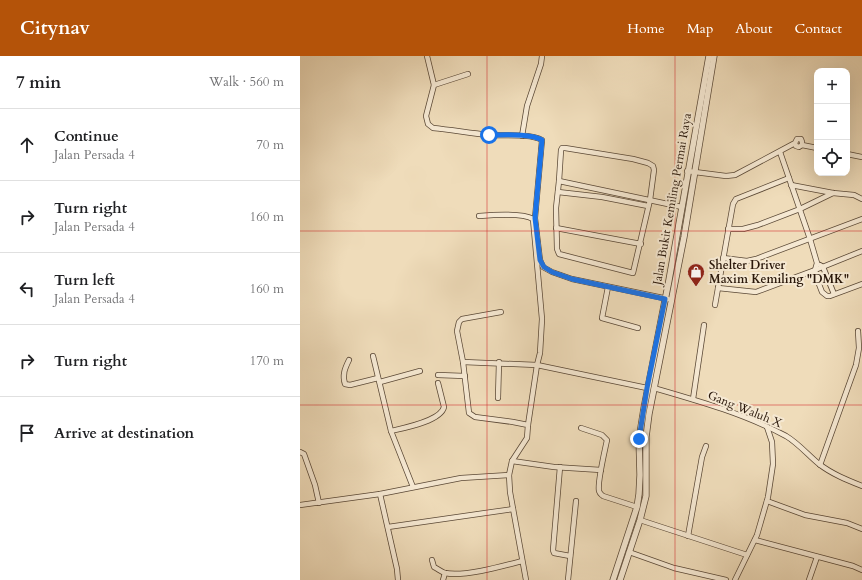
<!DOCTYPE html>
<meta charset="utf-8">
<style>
:root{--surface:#fff;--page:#f6f6f6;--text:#202124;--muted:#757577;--line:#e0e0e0;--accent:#b45309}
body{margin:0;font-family:Cardo,serif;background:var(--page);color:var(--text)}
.controls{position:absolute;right:12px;top:12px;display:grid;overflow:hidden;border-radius:8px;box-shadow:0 4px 16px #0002}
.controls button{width:36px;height:36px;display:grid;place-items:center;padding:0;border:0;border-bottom:1px solid var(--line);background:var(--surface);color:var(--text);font:20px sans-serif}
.stop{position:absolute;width:12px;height:12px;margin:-9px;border:3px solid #1a73e8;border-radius:50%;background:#fff}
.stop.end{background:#1a73e8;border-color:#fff;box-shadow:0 1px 4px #0008}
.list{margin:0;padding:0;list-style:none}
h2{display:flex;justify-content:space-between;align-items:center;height:52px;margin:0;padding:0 16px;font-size:17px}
h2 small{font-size:13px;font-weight:400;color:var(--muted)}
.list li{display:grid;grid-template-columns:26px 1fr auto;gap:12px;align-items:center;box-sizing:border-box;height:72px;padding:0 16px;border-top:1px solid var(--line)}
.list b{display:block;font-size:15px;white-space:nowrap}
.list p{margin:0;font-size:13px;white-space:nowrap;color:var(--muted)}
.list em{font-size:13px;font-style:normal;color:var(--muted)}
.icon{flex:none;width:22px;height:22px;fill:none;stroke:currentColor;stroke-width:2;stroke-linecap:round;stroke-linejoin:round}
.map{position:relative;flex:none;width:562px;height:524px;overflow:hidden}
header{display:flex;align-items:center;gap:24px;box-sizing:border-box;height:56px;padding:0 20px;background:var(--accent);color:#fff}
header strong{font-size:19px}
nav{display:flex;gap:22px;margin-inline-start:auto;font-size:14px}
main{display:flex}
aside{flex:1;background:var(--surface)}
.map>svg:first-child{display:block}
</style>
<header>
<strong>Citynav</strong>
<nav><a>Home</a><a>Map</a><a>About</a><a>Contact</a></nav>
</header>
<main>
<aside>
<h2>7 min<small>Walk · 560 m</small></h2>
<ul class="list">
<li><svg class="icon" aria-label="ahead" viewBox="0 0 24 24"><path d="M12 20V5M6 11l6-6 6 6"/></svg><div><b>Continue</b><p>Jalan Persada 4</p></div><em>70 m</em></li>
<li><svg class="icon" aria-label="right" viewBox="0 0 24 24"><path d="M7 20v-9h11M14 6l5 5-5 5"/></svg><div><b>Turn right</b><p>Jalan Persada 4</p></div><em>160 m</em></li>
<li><svg class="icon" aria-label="left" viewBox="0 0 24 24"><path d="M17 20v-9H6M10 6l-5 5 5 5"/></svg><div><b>Turn left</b><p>Jalan Persada 4</p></div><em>160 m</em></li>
<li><svg class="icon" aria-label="right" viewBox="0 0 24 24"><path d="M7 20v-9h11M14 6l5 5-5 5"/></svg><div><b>Turn right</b></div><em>170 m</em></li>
<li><svg class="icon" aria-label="arrive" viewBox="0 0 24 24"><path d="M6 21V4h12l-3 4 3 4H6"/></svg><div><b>Arrive at destination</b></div></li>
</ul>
</aside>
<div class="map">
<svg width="562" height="524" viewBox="0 0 562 524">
<rect width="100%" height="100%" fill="#efdcba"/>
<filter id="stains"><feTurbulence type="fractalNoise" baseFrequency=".005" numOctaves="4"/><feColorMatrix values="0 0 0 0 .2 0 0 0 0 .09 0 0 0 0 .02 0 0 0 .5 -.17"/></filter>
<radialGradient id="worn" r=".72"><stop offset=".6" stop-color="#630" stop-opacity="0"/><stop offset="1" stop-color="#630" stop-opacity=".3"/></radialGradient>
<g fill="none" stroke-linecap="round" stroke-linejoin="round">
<g stroke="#5a4836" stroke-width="6">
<g id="minor">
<path d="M127 0 134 29"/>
<path d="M168 18 134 29 126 60 128 68 133 72C152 74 170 77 189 79 203 80 230 77 242 84L235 162 240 204 243 211 252 216 272 223 368 243"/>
<path d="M222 80 227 50 241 8 242 0"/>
<path d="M502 89 517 92"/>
<path d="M262 92H265L333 103 348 107 353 110 354 114 350 144 333 217 259 198 257 193 256 152 259 125 261 94Z"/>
<path d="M480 96 510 183 517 207 515 214 517 223 522 236 527 240H530L562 228"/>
<path d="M547 98 562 101"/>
<path d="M387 115 426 120 435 119 495 87 497 83H501L502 86V89L499 91 496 90 495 87"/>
<path d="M259 125 382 151"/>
<path d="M491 129 533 137 554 139 562 143"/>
<path d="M258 136 302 141 348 150"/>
<path d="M179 160C191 159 223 157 233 163L242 263 240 297 237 309 228 369"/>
<path d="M256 172 341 188"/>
<path d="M428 173H443L458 169 500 153 533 137"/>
<path d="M423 202 447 205 456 203 562 163"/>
<path d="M520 209 523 211 534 238"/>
<path d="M308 231 302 262 338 272"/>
<path d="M418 232 456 236 515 214 562 195"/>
<path d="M415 249 433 148 436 143 489 122"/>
<path d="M201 256 162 263 159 266 157 275 163 306 169 357 175 361 213 366 228 369 227 382 212 405 209 419 210 436 226 524"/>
<path d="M73 300 91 375 113 431"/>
<path d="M49 304C45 312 42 319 45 328L50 329 78 322"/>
<path d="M163 306 237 309 347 332"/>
<path d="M138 319 165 320"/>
<path d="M80 326 120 315"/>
<path d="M354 332C399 345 445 358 486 380 498 387 508 399 519 408 532 418 547 424 562 430"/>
<path d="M198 342 199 306"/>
<path d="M393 343 404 269"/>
<path d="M281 372 302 379 307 384C305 394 297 427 299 435 300 438 301 438 303 440L337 451"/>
<path d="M91 375C104 372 141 365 144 351L138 327"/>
<path d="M0 396 4 398 15 429 19 447"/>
<path d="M212 405 254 411 301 414"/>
<path d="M520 409 556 309 559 292 558 275"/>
<path d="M260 411 253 494 254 497 270 500"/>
<path d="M80 438 97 513 98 524"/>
<path d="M467 445 505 459 547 467 562 473"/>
<path d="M0 449 80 438 161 422 209 419"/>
<path d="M340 464 447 499"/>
<path d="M88 471 213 453"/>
<path d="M388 480 402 401 406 390"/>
<path d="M455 484 553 510 562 514"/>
<path d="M329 496 374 512 426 524"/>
<path d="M132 504 134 511C138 513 142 516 145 517 164 521 203 510 222 505"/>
<path d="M143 524 145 517"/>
<path d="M268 524 276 445"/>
<path d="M435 524 457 479 468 441 473 408 472 386 467 371"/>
<path d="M509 524 517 501"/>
</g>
</g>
<g stroke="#5a4836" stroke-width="7">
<g id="tertiary">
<path d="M313 524 337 451 339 438 340 419 339 383 344 352 369 224 409 0"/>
<path d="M320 524 340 464 346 440V381L349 358 384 181 414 0"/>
</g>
</g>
<use href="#minor" stroke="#f5e8d2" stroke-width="4.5"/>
<use href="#tertiary" stroke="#f5e8d2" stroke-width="5.5"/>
</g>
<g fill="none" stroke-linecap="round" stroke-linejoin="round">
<path stroke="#1a73e8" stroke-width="5" d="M189 79C204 79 230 77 242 84L235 162 240 204 244 211 252 216 272 223 365 243 347 332 339 383"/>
</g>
<path fill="none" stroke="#d62828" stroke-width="1" stroke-opacity="0.55" d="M187 0V524M375 0V524M0 175H562M0 349H562"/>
<defs>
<g id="shop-pin" transform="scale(0.9)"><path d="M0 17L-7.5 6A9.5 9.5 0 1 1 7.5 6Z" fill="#8f2418" stroke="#f5e8d2"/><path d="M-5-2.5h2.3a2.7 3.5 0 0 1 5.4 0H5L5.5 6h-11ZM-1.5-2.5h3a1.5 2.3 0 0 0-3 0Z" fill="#fff"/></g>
</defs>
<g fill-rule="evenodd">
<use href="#shop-pin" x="396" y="216"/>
</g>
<g text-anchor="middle" stroke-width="4" stroke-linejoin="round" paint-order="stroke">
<g font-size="12" fill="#29170a" stroke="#f5e8d2">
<text transform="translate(372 143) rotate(-80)" y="4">Jalan Bukit Kemiling Permai Raya</text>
<text transform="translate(445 353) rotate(22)" y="4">Gang Waluh X</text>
</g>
<g font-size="12" font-weight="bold" fill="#29170a" stroke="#f5e8d2" text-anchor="start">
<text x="409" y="213">Shelter Driver<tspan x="409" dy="14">Maxim Kemiling "DMK"</tspan></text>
</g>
</g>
<rect width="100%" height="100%" filter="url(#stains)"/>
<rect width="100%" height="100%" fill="url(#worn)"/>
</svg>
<div class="controls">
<button>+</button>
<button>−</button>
<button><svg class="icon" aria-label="locate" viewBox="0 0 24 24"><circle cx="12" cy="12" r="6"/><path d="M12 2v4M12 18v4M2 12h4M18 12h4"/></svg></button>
</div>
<div class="stop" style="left:189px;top:79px"></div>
<div class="stop end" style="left:339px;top:383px"></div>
</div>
</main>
